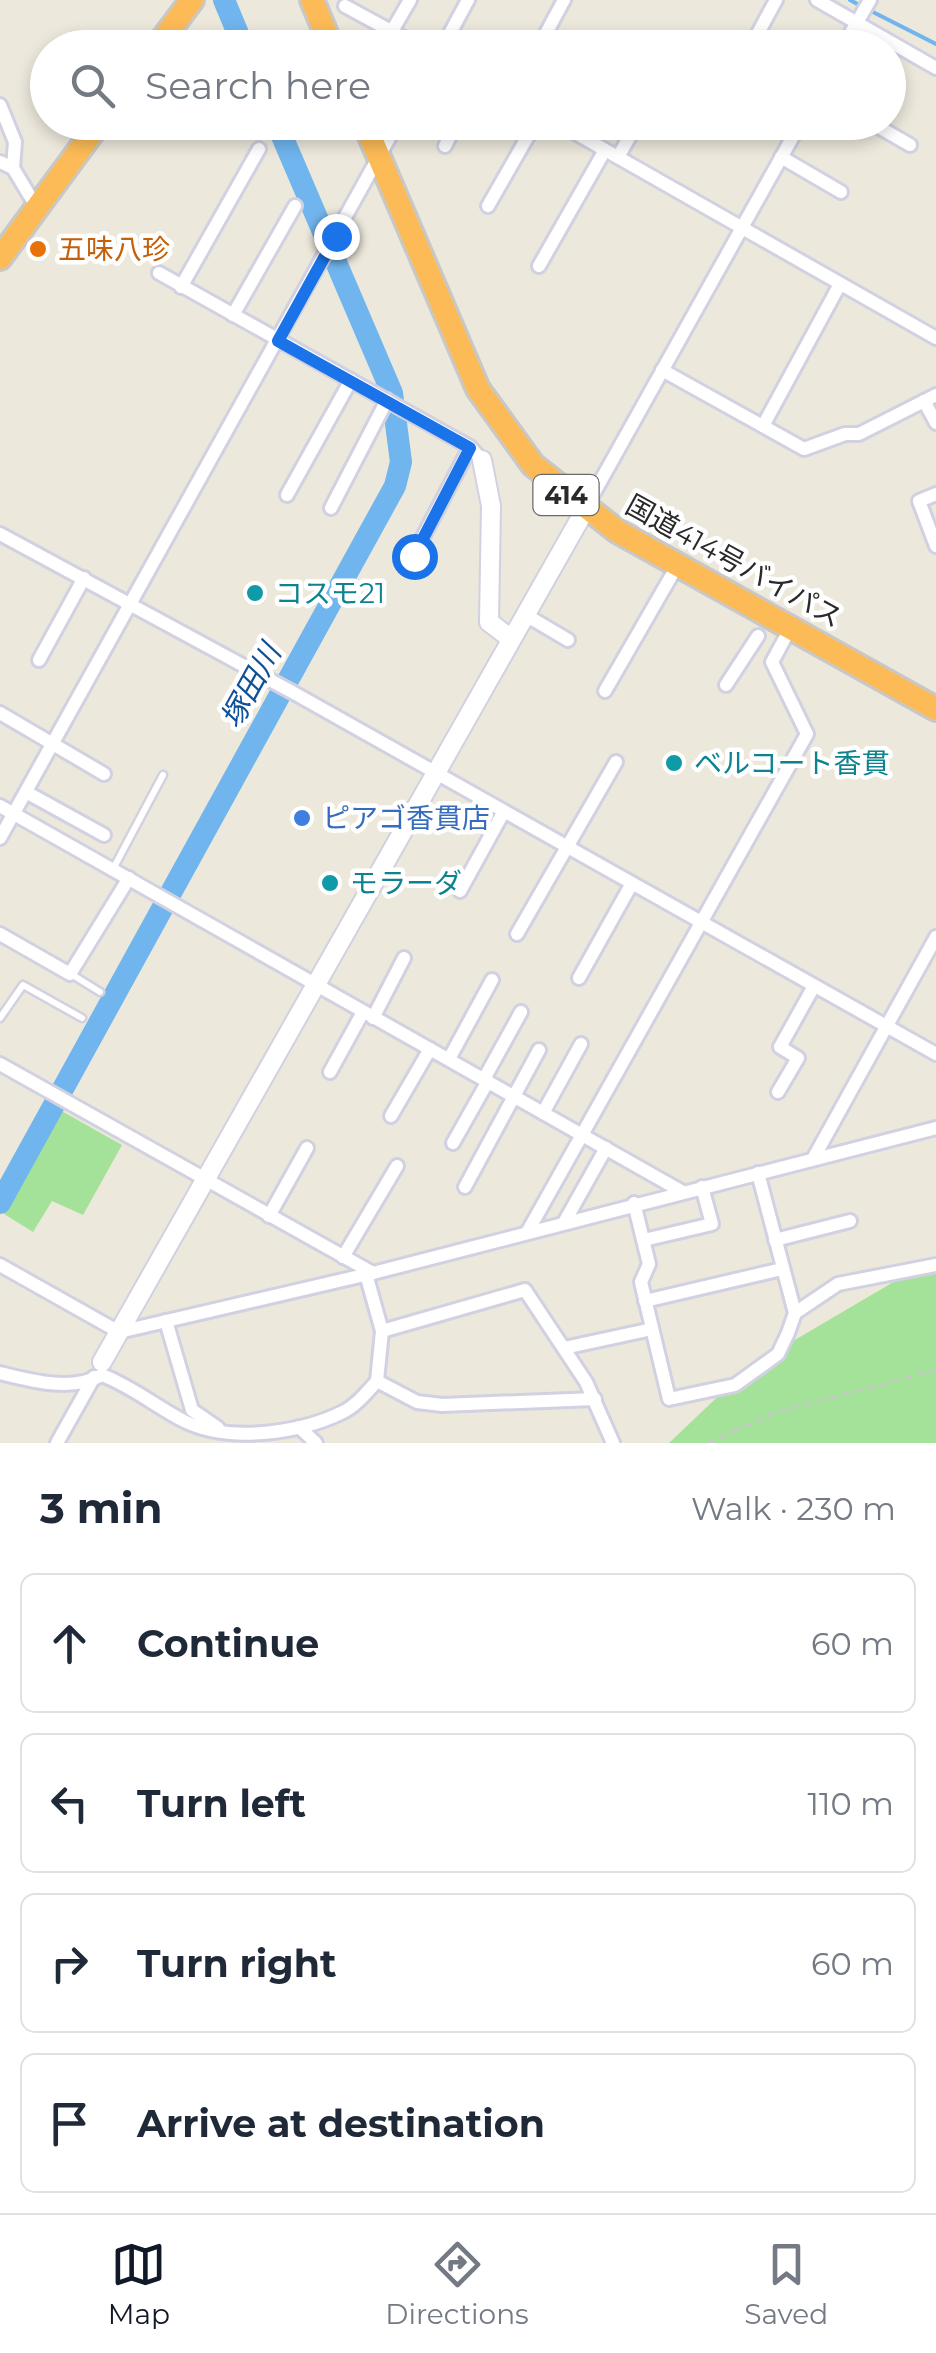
<!DOCTYPE html>
<meta charset="utf-8">
<style>
:root{--surface:#fff;--page:#f2f2f3;--text:#1f2937;--muted:#747a83;--line:#e0e1e3;--accent:#111827}
body{margin:0;font-family:Montserrat,"Noto Sans JP",sans-serif;background:var(--page);color:var(--text)}
.stop{position:absolute;width:30px;height:30px;margin:-22px;border:8px solid #1a73e8;border-radius:50%;background:#fff}
.stop.end{background:#1a73e8;border-color:#fff;box-shadow:0 2px 10px #0008}
.list{margin:0;padding:0;list-style:none}
h2{display:flex;justify-content:space-between;align-items:center;height:130px;margin:0;padding:0 40px;font-size:42px}
h2 small{font-size:32px;font-weight:400;color:var(--muted)}
.list li{display:grid;grid-template-columns:65px 1fr auto;gap:30px;align-items:center;box-sizing:border-box;height:140px;margin:0 20px 20px;padding:0 20px;border:2px solid var(--line);border-radius:15px}
.list b{display:block;font-size:38px;white-space:nowrap}
.list em{font-size:32px;font-style:normal;color:var(--muted)}
.icon{flex:none;width:55px;height:55px;fill:none;stroke:currentColor;stroke-width:2;stroke-linecap:round;stroke-linejoin:round}
.map{position:relative;flex:none;width:936px;height:1443px;overflow:hidden}
.search{position:absolute;background:var(--surface);box-shadow:0 5px 15px #0003;left:30px;right:30px;top:30px;height:110px;display:flex;align-items:center;gap:25px;box-sizing:border-box;padding:0 35px;border-radius:55px;color:var(--muted);font-size:38px}
.sheet{height:770px;background:var(--surface)}
nav{display:flex;justify-content:space-around;align-items:center;box-sizing:border-box;height:140px;border-top:2px solid var(--line);background:var(--surface);font-size:28px;color:var(--muted)}
nav a{display:grid;justify-items:center;gap:5px}
nav .on{color:var(--accent)}
.map>svg:first-child{display:block}
</style>
<div class="map">
<svg width="936" height="1443" viewBox="0 0 936 1443">
<rect width="100%" height="100%" fill="#ece8dc"/>
<g fill="#a5e299">
<path d="M58 1109 122 1145 83 1215 52 1201 33 1232 1 1212Z"/>
<path d="M936 1257V1443H669L749 1367Z"/>
</g>
<g fill="none" stroke-linecap="round" stroke-linejoin="round">
<g stroke="#70b5ed" stroke-width="4">
<path d="M850 0 861 6"/>
<path d="M869 10 936 44"/>
</g>
<g stroke="#70b5ed" stroke-width="22">
<path d="M224 0 244 48"/>
<path d="M0 1203 395 486 401 462 392 393 276 122"/>
</g>
<g stroke="#d1d1e2" stroke-width="11">
<g id="lane">
<path d="M113 869 163 775"/>
<path d="M71 974 100 992"/>
<path d="M0 1018 23 985 82 1018"/>
</g>
</g>
<g stroke="#d1d1e2" stroke-width="18">
<g id="street">
<path d="M817 0 936 68"/>
<path d="M345 6 422 48"/>
<path d="M392 31 410 0"/>
<path d="M442 48 468 0"/>
<path d="M538 48 564 0"/>
<path d="M750 48 776 0"/>
<path d="M842 48 870 0"/>
<path d="M0 105 15 142 13 168"/>
<path d="M256 122 260 126"/>
<path d="M556 122 936 338"/>
<path d="M870 122 910 145"/>
<path d="M445 146 457 122"/>
<path d="M618 157 638 122"/>
<path d="M781 157 841 192"/>
<path d="M0 162 13 168 37 208"/>
<path d="M488 206 536 122"/>
<path d="M539 266 605 150"/>
<path d="M159 273 470 447 482 460"/>
<path d="M181 287 259 149"/>
<path d="M233 315 295 206"/>
<path d="M662 370 804 449 845 434H859L936 395"/>
<path d="M924 401 936 423"/>
<path d="M763 426 840 284"/>
<path d="M936 494 919 501 936 546"/>
<path d="M287 495 351 380"/>
<path d="M331 508 387 400"/>
<path d="M585 509 801 122"/>
<path d="M0 534 294 693 936 1054"/>
<path d="M413 556 470 447"/>
<path d="M524 614 568 640"/>
<path d="M39 660 84 578"/>
<path d="M726 685 758 636"/>
<path d="M605 691 677 566"/>
<path d="M0 713 104 774"/>
<path d="M26 792 104 835"/>
<path d="M0 806 681 1191"/>
<path d="M0 838 398 122"/>
<path d="M460 891 503 813"/>
<path d="M0 934 70 974 129 878"/>
<path d="M517 934 616 762"/>
<path d="M579 978 631 885"/>
<path d="M373 1018 404 958"/>
<path d="M449 1059 492 980"/>
<path d="M0 1064 373 1273"/>
<path d="M330 1072 363 1012"/>
<path d="M484 1079 521 1012"/>
<path d="M778 1092 798 1058 780 1047 814 986"/>
<path d="M543 1113 581 1044"/>
<path d="M391 1116 430 1049"/>
<path d="M453 1143 488 1081"/>
<path d="M813 1159 936 937"/>
<path d="M465 1187 539 1050"/>
<path d="M634 1203 649 1264 641 1282 669 1399 735 1385 778 1354 788 1333 795 1313 758 1173"/>
<path d="M269 1216 307 1148"/>
<path d="M565 1221 606 1148"/>
<path d="M528 1231 807 734 772 662 791 627"/>
<path d="M644 1240 712 1224 702 1187"/>
<path d="M775 1240 850 1221"/>
<path d="M343 1257 397 1166"/>
<path d="M0 1265 119 1332 373 1273 936 1128"/>
<path d="M645 1301 782 1269"/>
<path d="M795 1313 838 1284 936 1265"/>
<path d="M166 1321 192 1410 218 1428"/>
<path d="M382 1331 525 1290 586 1382 613 1443"/>
<path d="M564 1348 652 1329"/>
<path d="M0 1373C32 1381 72 1392 102 1375 133 1387 155 1406 184 1421 228 1443 298 1434 343 1412 356 1406 367 1392 377 1381L382 1331 366 1274"/>
<path d="M377 1381 417 1402 442 1405 595 1399"/>
<path d="M299 1427 316 1443"/>
<path d="M57 1443 94 1377"/>
</g>
</g>
<g stroke="#d1d1e2" stroke-width="22">
<g id="secondary">
<path d="M482 460 491 506 489 622 510 638"/>
<path d="M102 1362 585 510"/>
</g>
</g>
<g stroke="#c8c8c8" stroke-width="28">
<g id="highway">
<path d="M312 0 332 48"/>
<path d="M156 48 192 0"/>
<path d="M364 122 478 389 533 465 617 531 936 709"/>
<path d="M0 258 100 122"/>
</g>
</g>
<path stroke="#c8c8c8" stroke-width="2.5" stroke-dasharray="8 5" stroke-linecap="butt" d="M708 1443 774 1413 936 1370"/>
<use href="#lane" stroke="#fff" stroke-width="6"/>
<use href="#street" stroke="#fff" stroke-width="12"/>
<use href="#secondary" stroke="#fff" stroke-width="18"/>
<use href="#highway" stroke="#fcbb57" stroke-width="22"/>
</g>
<g fill="none" stroke-linecap="round" stroke-linejoin="round">
<path stroke="#1a73e8" stroke-width="12" d="M336 236 278 341 470 448 414 556"/>
</g>
<circle fill="#e8710a" stroke="#fff" stroke-width="4" cx="38" cy="249" r="10"/>
<g fill="#0f9aa8" stroke="#fff" stroke-width="4">
<circle cx="255" cy="593" r="10"/>
<circle cx="674" cy="763" r="10"/>
<circle cx="330" cy="883" r="10"/>
</g>
<circle fill="#3f7fe0" stroke="#fff" stroke-width="4" cx="302" cy="818" r="10"/>
<g text-anchor="middle" stroke-width="9" stroke-linejoin="round" paint-order="stroke">
<rect fill="#fff" stroke="#6a6a6a" stroke-width="2.5" x="533.5" y="475" width="65" height="40" rx="8"/>
<g font-size="25" font-weight="bold" fill="#2a2a2a">
<text x="566" y="504">414</text>
</g>
<g font-size="28" fill="#c56008" stroke="#fff" text-anchor="start">
<text x="58" y="259">五味八珍</text>
</g>
<g font-size="28" fill="#2a2a2a" stroke="#fff">
<text transform="translate(734 561) rotate(29)" y="10">国道414号バイパス</text>
</g>
<g font-size="28" fill="#0d838f" stroke="#fff" text-anchor="start">
<text x="275" y="603">コスモ21</text>
<text x="694" y="773">ベルコート香貫</text>
<text x="350" y="893">モラーダ</text>
</g>
<g font-size="28" fill="#366cbe" stroke="#fff" text-anchor="start">
<text x="322" y="828">ピアゴ香貫店</text>
</g>
<g font-size="30" font-style="italic" fill="#0f5198" stroke="#fff">
<text transform="translate(251 686) rotate(-61)" y="10">塚田川</text>
</g>
</g>
</svg>
<div class="stop" style="left:414px;top:556px"></div>
<div class="stop end" style="left:336px;top:236px"></div>
<div class="search"><svg class="icon" aria-label="search" viewBox="0 0 24 24"><circle cx="10" cy="10" r="6"/><path d="M15 15l6 6"/></svg>Search here</div>
</div>
<section class="sheet">
<h2>3 min<small>Walk · 230 m</small></h2>
<ul class="list">
<li><svg class="icon" aria-label="ahead" viewBox="0 0 24 24"><path d="M12 20V5M6 11l6-6 6 6"/></svg><div><b>Continue</b></div><em>60 m</em></li>
<li><svg class="icon" aria-label="left" viewBox="0 0 24 24"><path d="M17 20v-9H6M10 6l-5 5 5 5"/></svg><div><b>Turn left</b></div><em>110 m</em></li>
<li><svg class="icon" aria-label="right" viewBox="0 0 24 24"><path d="M7 20v-9h11M14 6l5 5-5 5"/></svg><div><b>Turn right</b></div><em>60 m</em></li>
<li><svg class="icon" aria-label="arrive" viewBox="0 0 24 24"><path d="M6 21V4h12l-3 4 3 4H6"/></svg><div><b>Arrive at destination</b></div></li>
</ul>
</section>
<nav>
<a class="on"><svg class="icon" aria-label="map" viewBox="0 0 24 24"><path d="M3 6l6-2 6 2 6-2v14l-6 2-6-2-6 2zM9 4v14M15 6v14"/></svg>Map</a>
<a><svg class="icon" aria-label="directions" viewBox="0 0 24 24"><path d="M12 3l9 9-9 9-9-9zM9 14v-3h6M13 9l2 2-2 2"/></svg>Directions</a>
<a><svg class="icon" aria-label="saved" viewBox="0 0 24 24"><path d="M7 4h10v16l-5-4-5 4z"/></svg>Saved</a>
</nav>
